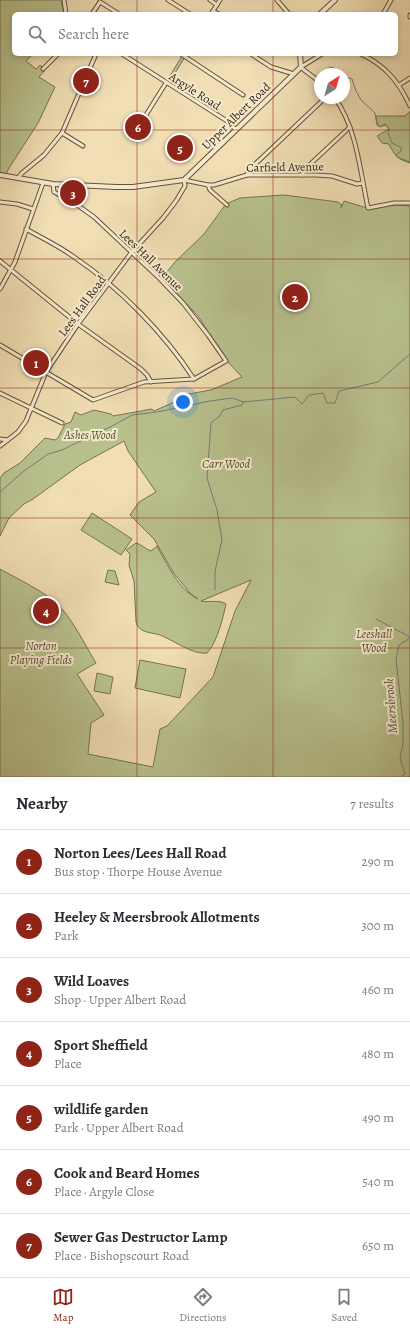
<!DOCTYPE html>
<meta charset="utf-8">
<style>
:root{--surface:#fff;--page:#f2f2f3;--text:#2b2b33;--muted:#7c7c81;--line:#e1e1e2;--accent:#8f2418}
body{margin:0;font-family:Alegreya,serif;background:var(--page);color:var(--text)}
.compass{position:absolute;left:314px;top:68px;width:36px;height:36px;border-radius:50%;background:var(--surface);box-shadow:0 2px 6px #0003;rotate:37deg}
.you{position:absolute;left:183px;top:402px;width:14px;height:14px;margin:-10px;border:3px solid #fff;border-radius:50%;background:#1a73e8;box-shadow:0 0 0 6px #1a73e833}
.badge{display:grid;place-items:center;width:26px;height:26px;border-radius:50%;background:var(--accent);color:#fff;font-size:13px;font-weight:700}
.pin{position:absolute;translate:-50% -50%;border:2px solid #fff;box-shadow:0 1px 4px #0006}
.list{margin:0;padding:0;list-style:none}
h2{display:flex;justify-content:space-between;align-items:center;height:52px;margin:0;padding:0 16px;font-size:17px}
h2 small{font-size:13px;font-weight:400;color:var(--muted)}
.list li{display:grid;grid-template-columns:26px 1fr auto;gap:12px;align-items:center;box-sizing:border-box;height:64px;padding:0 16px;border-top:1px solid var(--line)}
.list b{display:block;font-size:15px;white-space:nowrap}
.list p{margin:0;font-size:13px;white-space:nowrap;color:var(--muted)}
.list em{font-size:13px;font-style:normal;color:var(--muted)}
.icon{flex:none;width:22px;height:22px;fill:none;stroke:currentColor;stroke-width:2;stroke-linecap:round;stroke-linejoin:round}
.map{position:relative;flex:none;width:410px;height:777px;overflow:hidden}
.search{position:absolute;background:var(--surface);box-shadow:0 2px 6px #0003;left:12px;right:12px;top:12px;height:44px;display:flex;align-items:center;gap:10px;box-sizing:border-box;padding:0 14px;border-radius:6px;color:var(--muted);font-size:15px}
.sheet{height:500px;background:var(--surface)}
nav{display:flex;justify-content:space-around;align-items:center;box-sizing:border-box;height:56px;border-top:1px solid var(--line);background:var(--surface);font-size:11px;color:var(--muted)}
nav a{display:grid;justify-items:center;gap:2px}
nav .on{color:var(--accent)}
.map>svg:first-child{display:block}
</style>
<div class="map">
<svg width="410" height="777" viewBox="0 0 410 777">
<rect width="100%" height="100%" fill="#f1deb4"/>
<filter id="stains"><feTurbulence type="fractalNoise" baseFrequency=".005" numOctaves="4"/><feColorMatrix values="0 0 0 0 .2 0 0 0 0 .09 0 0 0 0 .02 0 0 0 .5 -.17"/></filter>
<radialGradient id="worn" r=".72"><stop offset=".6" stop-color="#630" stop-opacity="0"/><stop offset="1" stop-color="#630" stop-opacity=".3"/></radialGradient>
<g fill="#b8c18e" stroke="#76734f">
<path d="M0 0H61L64 14H14V54H33L26 61 36 69 40 65 45 70 39 77 55 87 38 123 9 168 6 174 0 172Z"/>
<path d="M182 56 185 57 170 81 168 79Z"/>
<path d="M410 111V163C397 159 395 156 389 144L382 143 377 136 389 129 385 124 380 127 377 123 376 116H405Z"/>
<path d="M175 140 190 149 182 157 170 147Z"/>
<path d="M284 195 338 202 342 205 341 208 344 201 367 208 397 205 410 206V777H0V569C16 578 43 591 56 603 71 616 85 645 96 663L77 674 104 715 91 723 88 754 153 767 160 729 167 726 213 677 235 611 251 580 201 601C209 603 218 599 226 604 223 618 217 643 207 653 193 655 173 640 160 635 154 633 147 633 142 630 139 628 137 626 136 622L134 581 129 565 130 554 126 550 136 543C141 544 145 549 151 551L157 546C167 564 179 590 198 599L190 593 173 572 154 539 130 515 139 502 156 492 128 451 124 441 80 465 33 499 24 504 9 518 0 536V478L4 473 20 463 45 438 55 440 58 438 65 424 71 422 75 412 81 415 94 410 111 414 113 416 152 409 154 411 170 404 183 395 211 390 242 377 227 361 198 316 162 278 175 262 204 234 226 204 240 198Z"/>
<path d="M92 513 132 539 121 555 81 530Z"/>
<path d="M108 570 115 571 119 585 105 582Z"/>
<path d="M140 660 186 669 180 698 135 688Z"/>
<path d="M97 673 113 677 110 694 94 691Z"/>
</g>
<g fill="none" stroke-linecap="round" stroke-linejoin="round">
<g stroke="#757e75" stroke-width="1">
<path d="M329 67 334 68 340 74"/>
<path d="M344 76 352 79 356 91 361 100 375 113 377 125 380 127 386 125 389 129 388 133 392 143 402 148 400 152 396 155 397 157 410 162"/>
<path d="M0 492 24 471 48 454 62 450 114 425 132 415 157 412 210 401 233 398 243 402 295 397 302 404 309 395 323 393 327 403H335L339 391 378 382 410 354"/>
<path d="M215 590V571L222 540 217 510 207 478 211 423 220 416 223 410 242 405 243 402"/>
<path d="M376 619 410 637"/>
<path d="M400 777 405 774 400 758 403 744V723L396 659 399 645 410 638"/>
</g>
<g stroke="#645339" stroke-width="5">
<g id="minor">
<path d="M64 0 66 14"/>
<path d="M168 0 190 14"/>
<path d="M210 0 217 5"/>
<path d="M277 0 289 14"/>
<path d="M100 2 119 14"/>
<path d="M213 11 219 14"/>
<path d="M92 14 100 2"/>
<path d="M211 14 220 0"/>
<path d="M383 14 391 0"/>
<path d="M410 15V17"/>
<path d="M122 54 227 121 234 128 237 129"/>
<path d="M181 54 243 95"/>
<path d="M251 54 271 67 294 74"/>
<path d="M361 54C385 65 399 82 410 106"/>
<path d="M43 69 58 54"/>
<path d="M320 82 304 70 301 67 322 54"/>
<path d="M399 85 410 78"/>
<path d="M335 98C357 129 360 171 368 208L394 203H410"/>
<path d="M144 118 166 83"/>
<path d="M62 133 83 146"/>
<path d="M247 175 249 170 325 98"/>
<path d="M302 175 305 169 350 127"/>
<path d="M18 178 22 173 44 155 62 133 96 54"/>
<path d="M208 185 210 190 227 205"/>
<path d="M0 202 17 204 33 209"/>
<path d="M26 229C42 238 59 246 74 257 120 288 164 333 194 379"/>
<path d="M0 261 78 324 141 369 147 375 151 382"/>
<path d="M0 289 15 262 43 183"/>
<path d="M0 345 93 400 144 382 194 379 226 361 208 335 183 303 159 278 94 217 73 202 54 192 53 184"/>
<path d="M0 393 62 423"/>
<path d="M0 439 8 440"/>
<path d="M0 446 18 432 26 421 46 372 78 324 131 253 163 218 176 201 185 186 184 180 208 185H214L247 175H316L332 176 357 184 363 183"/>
</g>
</g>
<g stroke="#645339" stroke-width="6">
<g id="tertiary">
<path d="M320 14 335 0"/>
<path d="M0 175 53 184 116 187H133L184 180 301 67 300 54"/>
</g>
</g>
<use href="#minor" stroke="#f6eace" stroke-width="3"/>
<use href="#tertiary" stroke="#f6eace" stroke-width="4"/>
</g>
<path fill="none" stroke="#8f2418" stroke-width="1" stroke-opacity="0.55" d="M137 0V14M273 0V14M137 54V777M273 54V777M0 130H410M0 259H410M0 388H410M0 518H410M0 648H410"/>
<g text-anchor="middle" stroke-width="4" stroke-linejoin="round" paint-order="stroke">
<g font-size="12" fill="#352510" stroke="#f6eace">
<text transform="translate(195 91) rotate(33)" y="4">Argyle Road</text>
<text transform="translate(236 116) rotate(-44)" y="4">Upper Albert Road</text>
<text transform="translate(285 167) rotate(-1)" y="4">Carfield Avenue</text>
<text transform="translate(151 260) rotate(44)" y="4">Lees Hall Avenue</text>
<text transform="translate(82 306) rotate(-54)" y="4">Lees Hall Road</text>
</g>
<g font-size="12" font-style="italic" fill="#564c30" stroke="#f6eace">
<text x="90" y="439">Ashes Wood</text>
<text x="226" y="468">Carr Wood</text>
<text x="374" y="638">Leeshall<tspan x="374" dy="14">Wood</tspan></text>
<text x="41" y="650">Norton<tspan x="41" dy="14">Playing Fields</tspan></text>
</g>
<g font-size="13" font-style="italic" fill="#555242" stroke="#f6eace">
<text transform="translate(390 706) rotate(-94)" y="5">Meersbrook</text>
</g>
</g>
<rect width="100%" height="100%" filter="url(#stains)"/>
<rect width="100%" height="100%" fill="url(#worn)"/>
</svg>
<svg class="compass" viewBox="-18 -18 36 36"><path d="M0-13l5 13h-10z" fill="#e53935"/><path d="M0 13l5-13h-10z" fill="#7c7c81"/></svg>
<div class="you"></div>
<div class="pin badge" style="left:36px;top:363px">1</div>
<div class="pin badge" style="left:295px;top:297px">2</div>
<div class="pin badge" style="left:73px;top:193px">3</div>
<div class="pin badge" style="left:46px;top:611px">4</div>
<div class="pin badge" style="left:180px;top:148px">5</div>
<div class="pin badge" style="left:138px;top:127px">6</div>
<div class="pin badge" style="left:86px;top:81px">7</div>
<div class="search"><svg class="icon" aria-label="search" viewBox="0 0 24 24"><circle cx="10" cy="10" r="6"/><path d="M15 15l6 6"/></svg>Search here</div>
</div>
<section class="sheet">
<h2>Nearby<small>7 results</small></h2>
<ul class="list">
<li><span class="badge">1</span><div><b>Norton Lees/Lees Hall Road</b><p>Bus stop · Thorpe House Avenue</p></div><em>290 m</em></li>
<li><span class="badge">2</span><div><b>Heeley &amp; Meersbrook Allotments</b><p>Park</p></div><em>300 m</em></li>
<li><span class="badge">3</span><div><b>Wild Loaves</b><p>Shop · Upper Albert Road</p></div><em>460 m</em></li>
<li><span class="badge">4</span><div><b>Sport Sheffield</b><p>Place</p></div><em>480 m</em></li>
<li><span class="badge">5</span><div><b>wildlife garden</b><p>Park · Upper Albert Road</p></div><em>490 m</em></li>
<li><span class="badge">6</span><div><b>Cook and Beard Homes</b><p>Place · Argyle Close</p></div><em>540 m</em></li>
<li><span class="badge">7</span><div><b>Sewer Gas Destructor Lamp</b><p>Place · Bishopscourt Road</p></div><em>650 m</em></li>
</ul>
</section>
<nav>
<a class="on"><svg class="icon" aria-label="map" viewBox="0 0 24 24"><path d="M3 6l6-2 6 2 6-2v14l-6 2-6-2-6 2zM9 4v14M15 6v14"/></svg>Map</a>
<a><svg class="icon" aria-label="directions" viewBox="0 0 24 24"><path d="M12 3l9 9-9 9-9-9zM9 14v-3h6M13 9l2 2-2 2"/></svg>Directions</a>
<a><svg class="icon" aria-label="saved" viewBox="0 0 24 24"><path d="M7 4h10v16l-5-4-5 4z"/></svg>Saved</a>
</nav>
